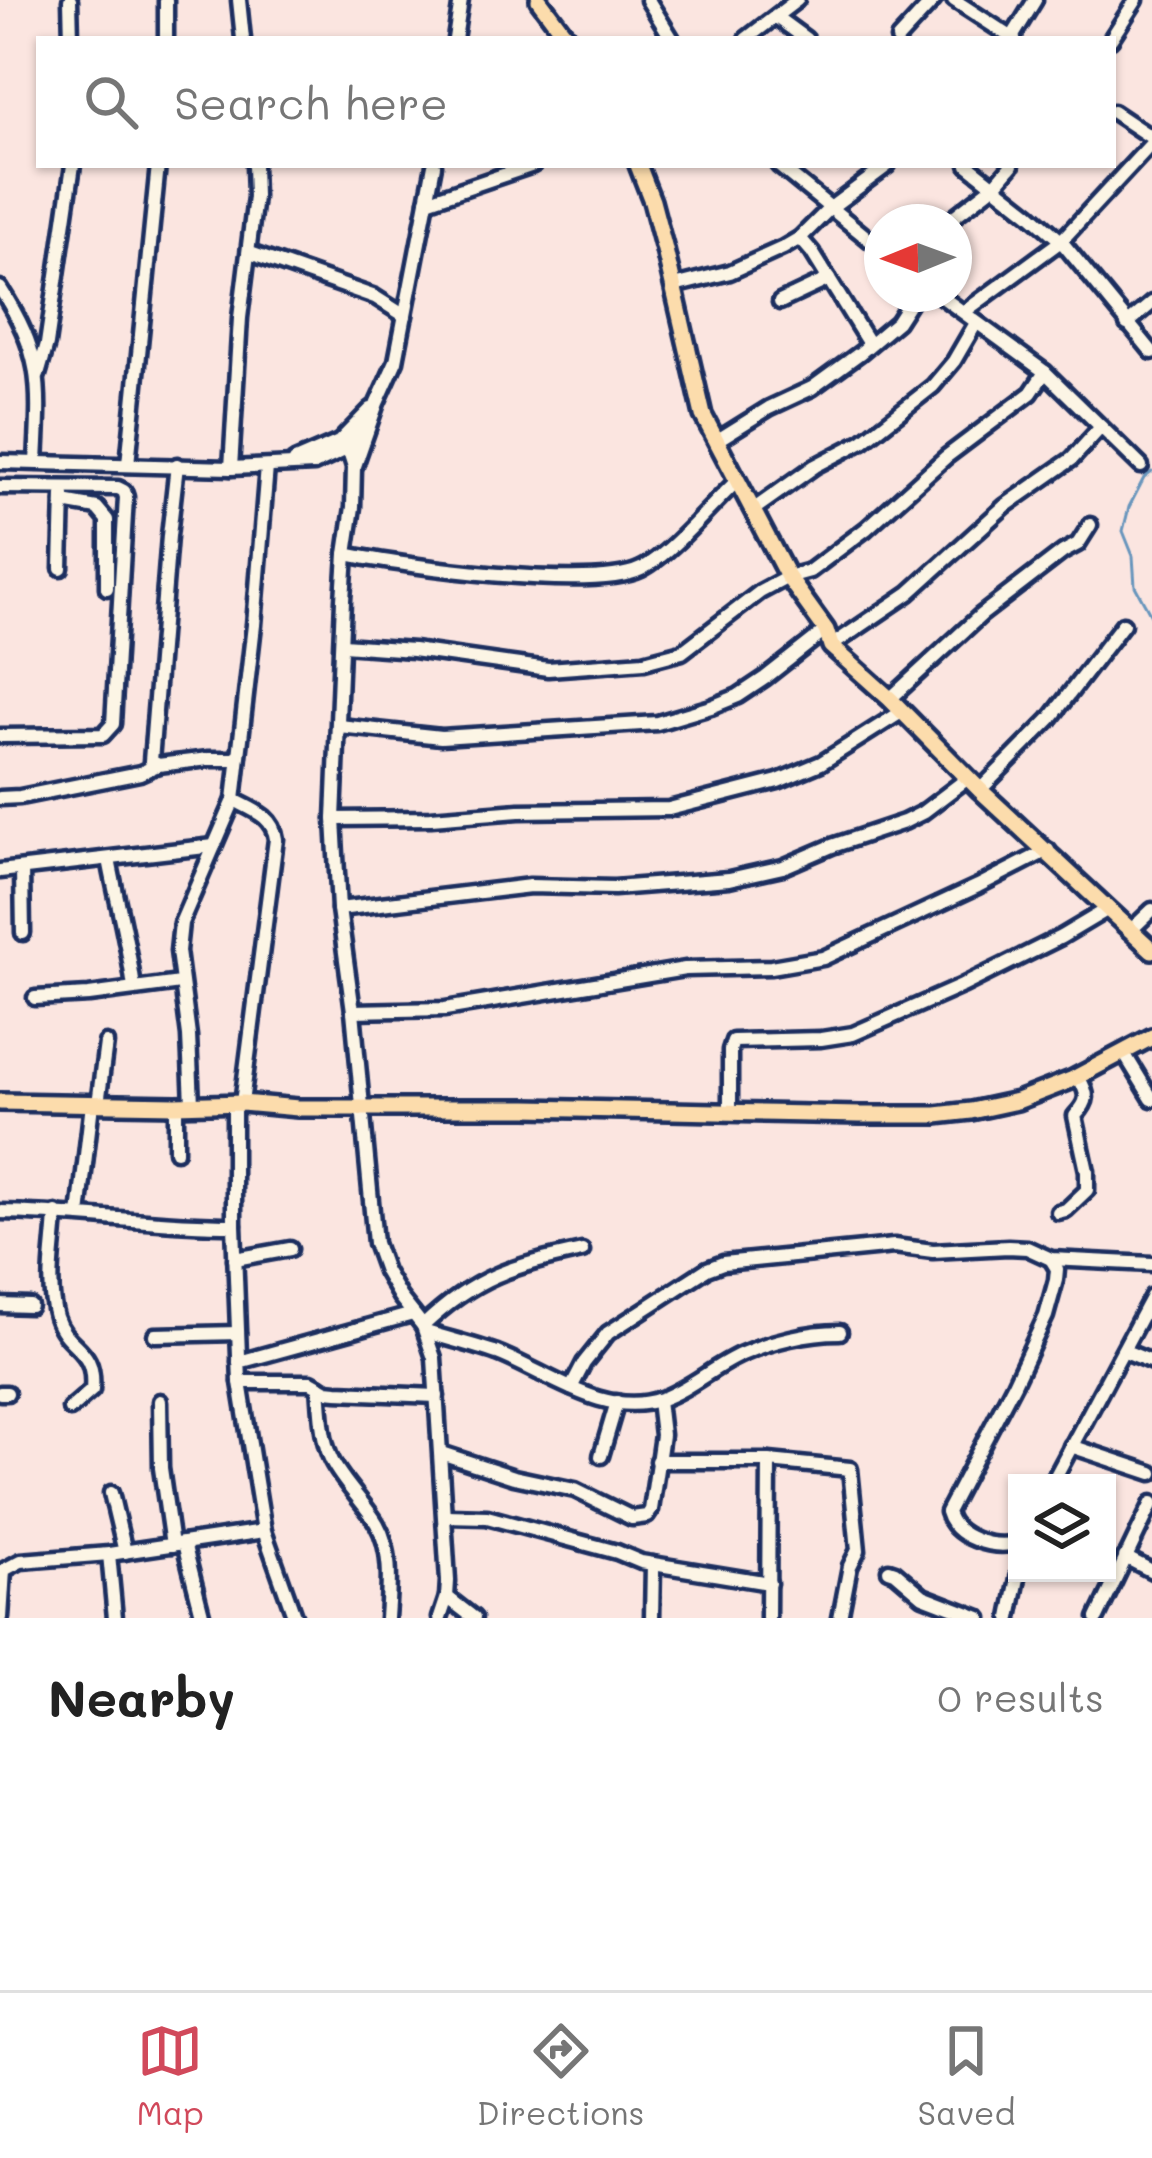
<!DOCTYPE html>
<style>
:root{--surface:#fff;--page:#f6f6f6;--text:#222;--muted:#767676;--line:#e0e0e0;--accent:#d1495b}
body{margin:0;font-family:Mali,sans-serif;background:var(--page);color:var(--text)}
.controls{position:absolute;right:36px;bottom:36px;display:grid;overflow:hidden;border-radius:0px;box-shadow:0 3px 9px #0004}
.controls button{width:108px;height:108px;display:grid;place-items:center;padding:0;border:0;border-bottom:3px solid var(--line);background:var(--surface);color:var(--text);font:60px sans-serif}
.compass{position:absolute;left:864px;top:204px;width:108px;height:108px;border-radius:50%;background:var(--surface);box-shadow:0 3px 9px #0004;rotate:269deg}
.list{margin:0;padding:0;list-style:none}
h2{display:flex;justify-content:space-between;align-items:center;height:156px;margin:0;padding:0 48px;font-size:51px}
h2 small{font-size:39px;font-weight:400;color:var(--muted)}
.icon{flex:none;width:66px;height:66px;fill:none;stroke:currentColor;stroke-width:2;stroke-linecap:round;stroke-linejoin:round}
.map{position:relative;flex:none;width:1152px;height:1618px;overflow:hidden}
.search{position:absolute;background:var(--surface);box-shadow:0 3px 9px #0004;left:36px;right:36px;top:36px;height:132px;display:flex;align-items:center;gap:30px;box-sizing:border-box;padding:0 42px;border-radius:0px;color:var(--muted);font-size:45px}
.sheet{height:372px;background:var(--surface)}
nav{display:flex;justify-content:space-around;align-items:center;box-sizing:border-box;height:168px;border-top:3px solid var(--line);background:var(--surface);font-size:33px;color:var(--muted)}
nav a{display:grid;justify-items:center;gap:6px}
nav .on{color:var(--accent)}
.map>svg:first-child{display:block}
</style>
<div class="map">
<svg width="1152" height="1618" viewBox="0 0 1152 1618">
<rect width="100%" height="100%" fill="#fbe5e0"/>
<filter id="ink" filterUnits="userSpaceOnUse"><feTurbulence type="fractalNoise" baseFrequency=".00833" numOctaves="2"/><feDisplacementMap in="SourceGraphic" scale="24" xChannelSelector="R" yChannelSelector="G"/><feConvolveMatrix kernelMatrix="1 2 1 2 8 2 1 2 1" color-interpolation-filters="sRGB"/></filter>
<g filter="url(#ink)">
<g fill="none" stroke-linecap="round" stroke-linejoin="round">
<path stroke="#6795bc" stroke-width="3" d="M1152 472 1144 478 1129 507 1123 531 1133 556 1135 586 1152 617"/>
<g stroke="#1b2f5e" stroke-width="21">
<g id="minor">
<path d="M70 0 71 39"/>
<path d="M166 0V39"/>
<path d="M239 0 243 39"/>
<path d="M648 0 672 39"/>
<path d="M954 0 1014 39"/>
<path d="M776 17 806 39"/>
<path d="M455 39 461 0"/>
<path d="M746 39 797 0"/>
<path d="M898 39 934 0"/>
<path d="M1011 39 1035 0"/>
<path d="M1111 39 1136 0"/>
<path d="M1113 112 1152 138"/>
<path d="M778 165 882 250"/>
<path d="M968 165 1029 213 1061 241 1152 352"/>
<path d="M427 201 533 165"/>
<path d="M947 222 995 185 1012 165"/>
<path d="M800 238 812 252 869 344"/>
<path d="M250 253 375 297 405 316"/>
<path d="M674 286 730 272 783 248 800 238 829 209 888 165"/>
<path d="M0 288C43 355 40 384 36 462"/>
<path d="M938 294 1045 372 1141 466"/>
<path d="M780 302 829 279"/>
<path d="M964 312 1061 241 1152 143"/>
<path d="M1127 324 1152 303"/>
<path d="M38 375 47 344 73 165"/>
<path d="M345 438 354 467 353 507 346 554 343 600 334 819 339 909 353 1011 375 1243 385 1271 400 1297 423 1326 434 1358 448 1581 447 1597 440 1618"/>
<path d="M716 441 769 408 812 388 860 353 897 322 915 294"/>
<path d="M295 461 339 442 371 409"/>
<path d="M0 462 231 468 314 464 349 448 370 421"/>
<path d="M128 464 158 165"/>
<path d="M177 465 169 536 151 761 158 765 209 759H238"/>
<path d="M355 466 377 403 396 361 434 165"/>
<path d="M231 468 240 318 255 197 254 165"/>
<path d="M0 487 118 488 124 491 126 497 113 724 103 735 0 736"/>
<path d="M63 502 97 508 107 520V588"/>
<path d="M753 510 815 466 863 441 933 386 954 361 976 323"/>
<path d="M346 554C401 566 594 592 641 569 669 556 712 504 737 481"/>
<path d="M61 568 63 495"/>
<path d="M343 645 413 650 548 669 644 662 682 652 760 592 788 577 810 571 866 529 946 457 1031 393 1045 372"/>
<path d="M831 646 909 593 1005 506 1072 459 1101 427"/>
<path d="M890 699 981 615 1063 552 1078 544 1090 525"/>
<path d="M339 726 441 737 657 723 711 707 738 696 765 678 826 630"/>
<path d="M980 790 1050 719 1123 624"/>
<path d="M0 798 20 797 140 773 158 765"/>
<path d="M234 800C253 810 273 816 276 839L242 1103"/>
<path d="M334 819 431 818 519 811 669 809 778 781 821 763 903 711"/>
<path d="M109 859C117 902 129 945 134 989"/>
<path d="M22 870 23 933"/>
<path d="M0 871 214 846"/>
<path d="M339 909 530 886 614 888 729 879 783 867 832 846 904 822 922 813 968 778"/>
<path d="M1130 931 1152 910"/>
<path d="M35 998 89 995 180 983"/>
<path d="M353 1011 445 1009 685 969 771 967 823 958 978 886 1048 850"/>
<path d="M1124 1053 1152 1099"/>
<path d="M98 1104 106 1043"/>
<path d="M192 1104 189 1036 178 951 181 923 234 800 254 625 267 467"/>
<path d="M234 1105V1225L240 1382 264 1531 295 1618"/>
<path d="M730 1113V1050L733 1041 821 1039 853 1034 962 986 1061 937 1108 909"/>
<path d="M176 1151V1105"/>
<path d="M0 1212C78 1213 156 1225 234 1225"/>
<path d="M1058 1212 1066 1210 1087 1190V1171L1075 1116C1089 1101 1089 1094 1078 1077"/>
<path d="M56 1213C55 1246 46 1284 56 1317 67 1351 96 1345 92 1390L70 1409"/>
<path d="M79 1215 92 1104"/>
<path d="M235 1259 290 1249"/>
<path d="M0 1305 30 1306"/>
<path d="M423 1326C475 1276 513 1266 582 1251"/>
<path d="M426 1332C449 1339 474 1345 497 1353 547 1372 604 1419 661 1399 690 1389 714 1366 742 1354 771 1341 809 1332 840 1332"/>
<path d="M155 1335 238 1333"/>
<path d="M1125 1351 1152 1362"/>
<path d="M239 1362 413 1314"/>
<path d="M240 1382H311L327 1391 337 1392 437 1396"/>
<path d="M319 1386C321 1410 321 1439 332 1461 344 1484 364 1502 377 1524 393 1552 389 1587 387 1618"/>
<path d="M571 1388 584 1363 608 1333 707 1269 723 1263 894 1246 933 1251 1008 1247 1027 1248 1051 1259 1152 1264"/>
<path d="M0 1393H7"/>
<path d="M160 1401 161 1468 172 1545"/>
<path d="M1071 1446 1152 1473"/>
<path d="M441 1453 514 1477 575 1490 632 1518 647 1516 651 1510 662 1435 658 1400"/>
<path d="M601 1456 617 1402"/>
<path d="M657 1461H769L768 1618"/>
<path d="M769 1461 850 1469 858 1550 850 1566 840 1618"/>
<path d="M1052 1483 1152 1296"/>
<path d="M111 1493 125 1552"/>
<path d="M446 1516 487 1517 617 1552 641 1562 769 1583"/>
<path d="M184 1543 203 1618"/>
<path d="M1017 1543C992 1549 954 1538 947 1512L1014 1384 1046 1316 1056 1280 1057 1269 1051 1259"/>
<path d="M109 1554 115 1618"/>
<path d="M1125 1557 1152 1571"/>
<path d="M889 1570 895 1572 923 1596 980 1618"/>
<path d="M447 1597 474 1618"/>
<path d="M1 1618 4 1570 21 1561 109 1554 264 1531"/>
<path d="M652 1618 653 1564"/>
<path d="M1010 1618 1019 1573"/>
<path d="M1097 1618 1152 1503"/>
</g>
</g>
<g stroke="#1b2f5e" stroke-width="24">
<g id="major">
<path d="M539 0 568 39"/>
<path d="M638 165 652 201 665 250 703 415 788 577 826 630 831 646 890 699 980 790 1152 950"/>
<path d="M0 1102 176 1105 242 1103 298 1108H527L860 1115H936L971 1111 1017 1101 1071 1080 1152 1037"/>
</g>
</g>
<use href="#minor" stroke="#fcf5e5" stroke-width="12"/>
<use href="#major" stroke="#fcdcac" stroke-width="15"/>
</g>
</g>
</svg>
<div class="controls">
<button><svg class="icon" aria-label="layers" viewBox="0 0 24 24"><path d="M12 4l9 5-9 5-9-5zM3 14l9 5 9-5"/></svg></button>
</div>
<svg class="compass" viewBox="-18 -18 36 36"><path d="M0-13l5 13h-10z" fill="#e53935"/><path d="M0 13l5-13h-10z" fill="#767676"/></svg>
<div class="search"><svg class="icon" aria-label="search" viewBox="0 0 24 24"><circle cx="10" cy="10" r="6"/><path d="M15 15l6 6"/></svg>Search here</div>
</div>
<section class="sheet">
<h2>Nearby<small>0 results</small></h2>
<ul class="list">
</ul>
</section>
<nav>
<a class="on"><svg class="icon" aria-label="map" viewBox="0 0 24 24"><path d="M3 6l6-2 6 2 6-2v14l-6 2-6-2-6 2zM9 4v14M15 6v14"/></svg>Map</a>
<a><svg class="icon" aria-label="directions" viewBox="0 0 24 24"><path d="M12 3l9 9-9 9-9-9zM9 14v-3h6M13 9l2 2-2 2"/></svg>Directions</a>
<a><svg class="icon" aria-label="saved" viewBox="0 0 24 24"><path d="M7 4h10v16l-5-4-5 4z"/></svg>Saved</a>
</nav>
